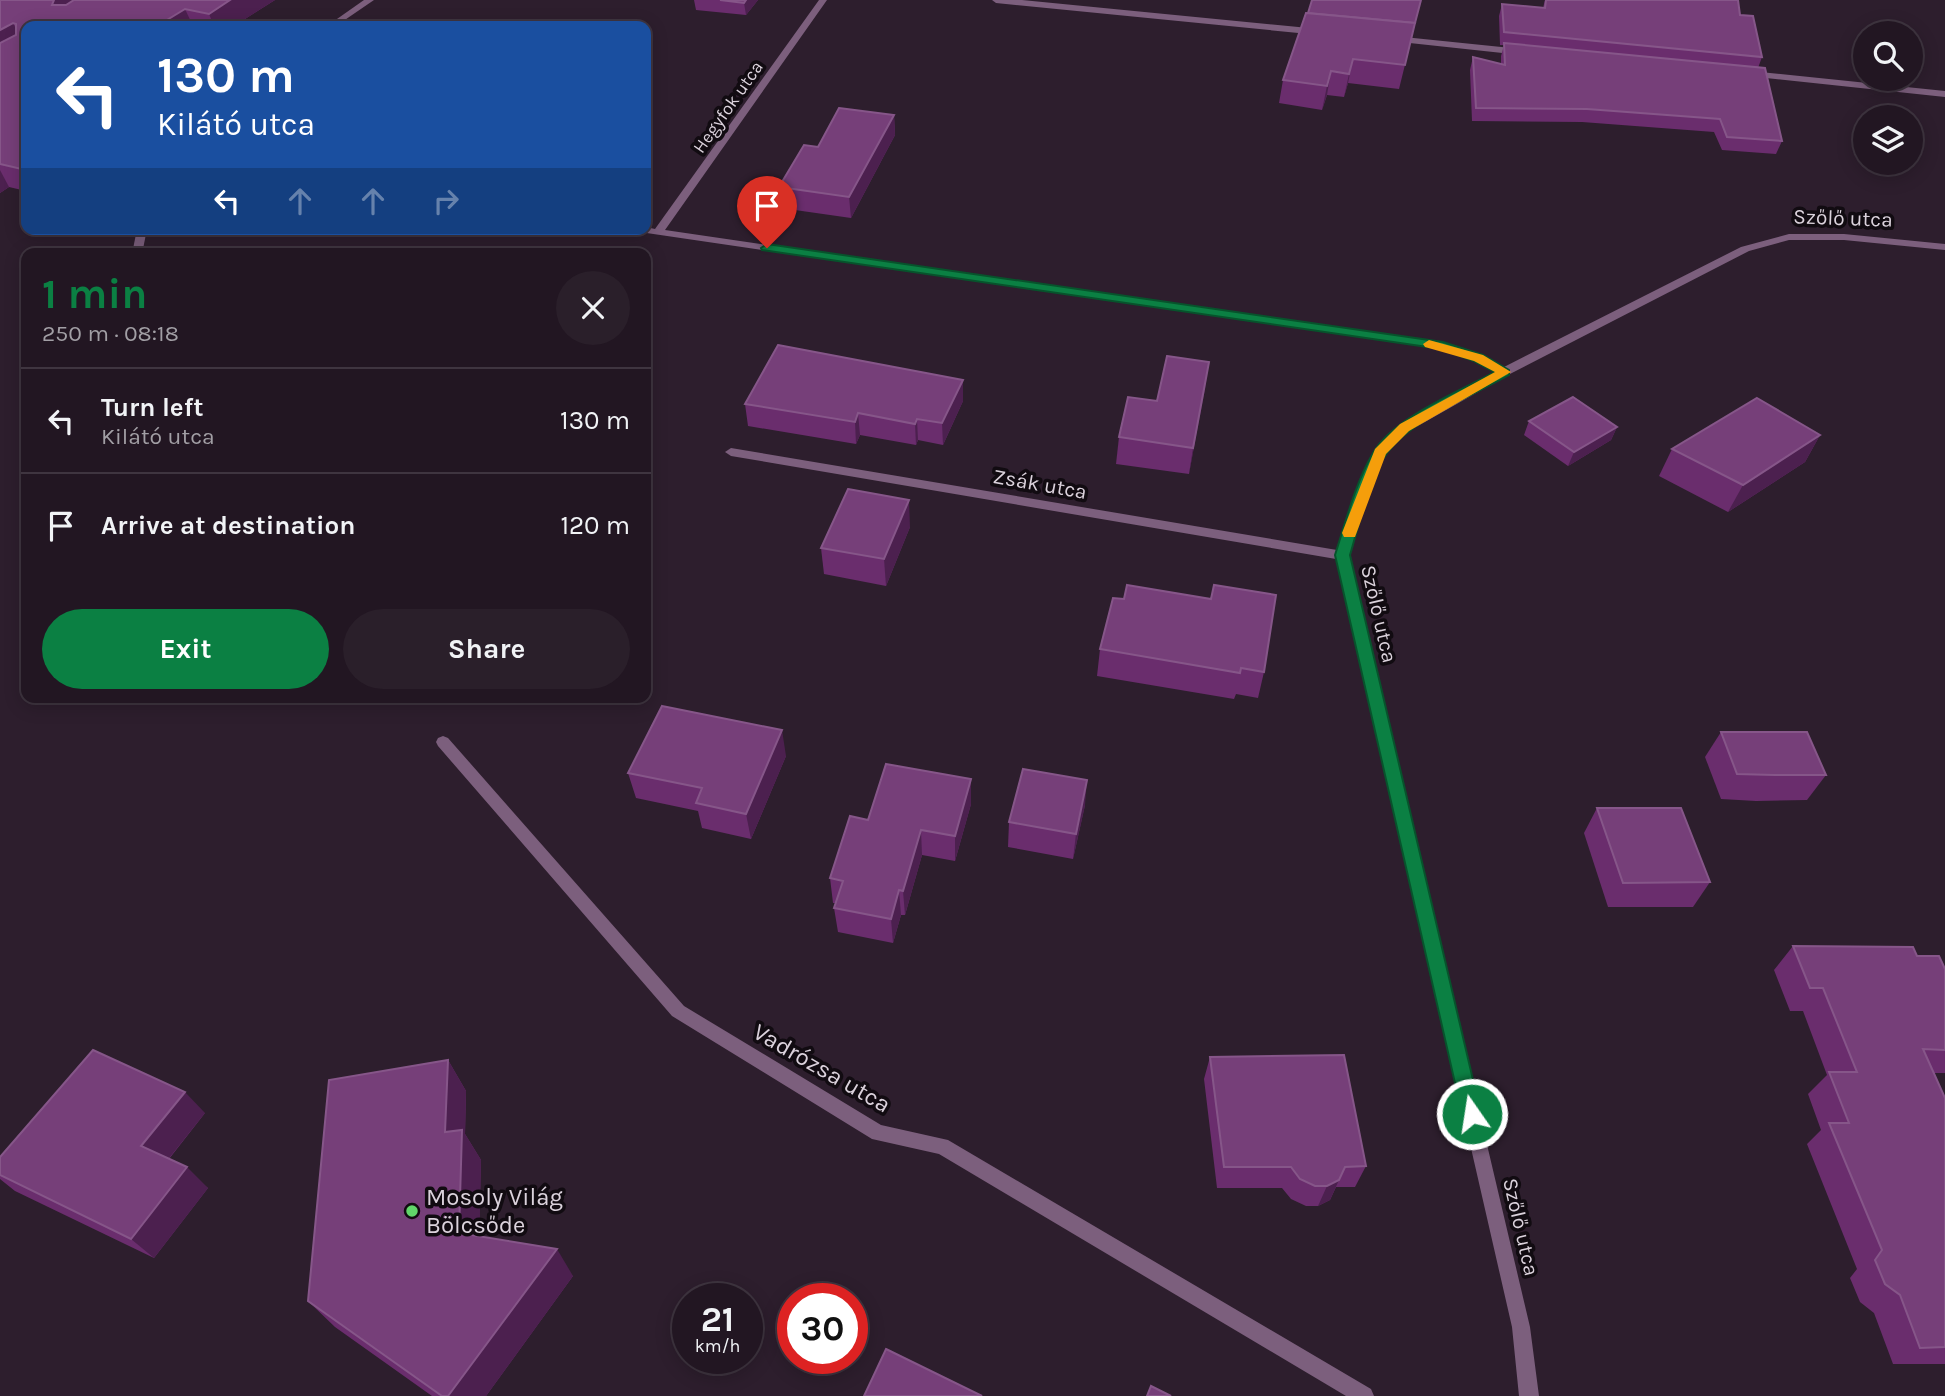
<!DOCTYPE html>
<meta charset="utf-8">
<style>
body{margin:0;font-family:Karla,sans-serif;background:#2a1f2a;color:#f1f3f6;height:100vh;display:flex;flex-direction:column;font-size:26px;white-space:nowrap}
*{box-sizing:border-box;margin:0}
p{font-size:23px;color:#a29fa5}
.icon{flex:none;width:38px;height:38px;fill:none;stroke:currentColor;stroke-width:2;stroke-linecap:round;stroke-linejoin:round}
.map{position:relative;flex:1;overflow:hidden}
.side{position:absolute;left:21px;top:248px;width:630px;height:455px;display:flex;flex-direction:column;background:#221622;border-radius:14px;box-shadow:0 4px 18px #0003,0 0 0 2px #3f3540}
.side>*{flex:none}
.guide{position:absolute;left:21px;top:21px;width:630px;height:214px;border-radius:14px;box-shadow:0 4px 18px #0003,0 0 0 2px #3f3540;background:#1a4fa0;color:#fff;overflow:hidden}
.controls{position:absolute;left:1853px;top:21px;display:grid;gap:14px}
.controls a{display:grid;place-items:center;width:70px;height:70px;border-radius:50%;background:#221622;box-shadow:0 4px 18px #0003,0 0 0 2px #3f3540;font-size:35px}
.speed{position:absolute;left:672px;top:1283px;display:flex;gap:14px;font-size:35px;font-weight:700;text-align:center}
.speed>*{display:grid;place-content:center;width:91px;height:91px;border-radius:50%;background:#221622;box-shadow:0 4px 18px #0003,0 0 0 2px #3f3540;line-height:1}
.speed small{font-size:18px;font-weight:400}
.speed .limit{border:10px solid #d22;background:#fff;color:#111}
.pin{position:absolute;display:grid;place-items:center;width:60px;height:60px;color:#fff;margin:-72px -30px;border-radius:50% 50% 50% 0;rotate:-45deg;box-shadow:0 0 7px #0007}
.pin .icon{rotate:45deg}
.me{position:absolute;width:77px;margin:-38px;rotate:347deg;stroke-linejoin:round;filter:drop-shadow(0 0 5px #0008)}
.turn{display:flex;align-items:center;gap:24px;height:147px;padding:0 21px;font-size:32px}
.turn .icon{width:91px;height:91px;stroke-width:2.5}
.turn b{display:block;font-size:49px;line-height:60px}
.lanes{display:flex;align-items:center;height:66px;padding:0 21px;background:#0003;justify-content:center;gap:35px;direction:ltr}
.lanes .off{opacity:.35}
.round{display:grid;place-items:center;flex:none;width:74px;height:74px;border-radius:37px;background:#2a1f2a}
.overview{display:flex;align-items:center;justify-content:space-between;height:119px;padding:0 21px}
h1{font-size:42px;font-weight:700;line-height:52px;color:#0b8043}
.button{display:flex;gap:14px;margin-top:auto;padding:14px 21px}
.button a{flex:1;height:80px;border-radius:42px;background:#0b8043;color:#fff;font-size:28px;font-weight:700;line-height:80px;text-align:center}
.button a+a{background:#2a1f2a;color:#f1f3f6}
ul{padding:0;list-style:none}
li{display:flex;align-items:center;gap:21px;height:105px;padding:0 21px;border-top:2px solid #3f3540}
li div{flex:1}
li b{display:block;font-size:26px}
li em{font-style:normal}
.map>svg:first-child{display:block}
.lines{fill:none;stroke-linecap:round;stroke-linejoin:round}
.street{fill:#7c5f7d;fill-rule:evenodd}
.wall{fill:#6a2d6d}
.shaded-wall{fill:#4c204f}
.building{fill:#763f79;stroke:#865689;stroke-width:2}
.route{fill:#0b8043;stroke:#07532c;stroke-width:2}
.slow{fill:#f59e0b}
.poi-dot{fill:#61d56a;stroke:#110b11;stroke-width:2.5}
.labels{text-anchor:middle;stroke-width:7;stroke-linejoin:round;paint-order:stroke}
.far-street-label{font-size:18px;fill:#dbd2dc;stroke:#110b11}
.street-label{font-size:21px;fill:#dbd2dc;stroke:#110b11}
.near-street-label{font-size:24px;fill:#dbd2dc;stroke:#110b11}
.near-poi-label{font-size:24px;fill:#dbd2dc;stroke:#110b11;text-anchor:start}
</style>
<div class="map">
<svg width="1945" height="1396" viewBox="0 0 1945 1396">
<rect width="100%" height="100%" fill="#2d1e2d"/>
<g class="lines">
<!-- street -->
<g class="street">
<path d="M364,0H374L336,26H327Z"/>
<path d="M819,0H827L665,230L1443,343L1483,356L1504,367L1741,247L1789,234H1844L1945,244V250L1844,240H1789L1749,251L1508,375L1409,431L1385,454L1372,483L1348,555L1530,1327L1539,1396H1519L1512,1327L1336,559L731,456L725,452L731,448L1337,550C1348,517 1357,482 1374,453C1391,422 1464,390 1495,372L1475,360L1441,349L633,231L632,229H646V227L655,229Z"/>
<path d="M992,0H1022L1319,29L1323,32L1319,35L996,3Z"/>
<path d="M1394,36L1521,49L1525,52L1521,55L1391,41V37Z"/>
<path d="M1750,71L1945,91V97L1747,76L1745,74Z"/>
<path d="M137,229H147L142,254H132Z"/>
<path d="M443,736L448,738L684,1006L881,1125L948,1140L1371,1389L1374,1396H1346L939,1154L872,1139L672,1016L438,746L436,742L438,738Z"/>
</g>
</g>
<!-- wall -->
<g class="wall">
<path d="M0,0H275L234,26H26V191L9,187L0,193Z"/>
<path d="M694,0H758L746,15L696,10Z"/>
<path d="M1421,0L1399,89L1348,83L1344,97L1327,95L1322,110L1279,103L1283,80Z"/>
<path d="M1545,0H1738L1740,15L1762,57L1758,68L1782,141L1776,154L1722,150L1714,132L1582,122L1472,121L1470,70L1473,57L1501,64V56L1504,45H1500L1499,16L1502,4L1543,8Z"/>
<path d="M894,115L895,135L851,218L781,208L779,187L818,147Z"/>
<path d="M1209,362L1189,474L1116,464L1119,437L1157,401Z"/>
<path d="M963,401L943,445L918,440L916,445L860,435L856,444L748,426L745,404Z"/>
<path d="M1529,421L1617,427L1611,440L1568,466L1524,435Z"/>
<path d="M1820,435L1805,462L1728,512L1659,476L1672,449Z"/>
<path d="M910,527L886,586L824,574L821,548Z"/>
<path d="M1113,598L1264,672L1258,698L1236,694L1234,699L1097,676L1100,649Z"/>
<path d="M1721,732L1826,775L1807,800L1756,801L1721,799L1705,757Z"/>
<path d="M786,756L751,839L702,828L698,811L636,798L628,773Z"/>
<path d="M971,779V804L955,861L922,855L905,915H901L893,943L838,932L834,908L836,903H833L830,878L868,820Z"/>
<path d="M1085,805L1073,859L1008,847L1009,822Z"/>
<path d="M1597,808L1710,882L1693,907H1608L1584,833Z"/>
<path d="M1793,946L1917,956L1945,969V1073H1934L1945,1098V1364H1893L1874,1313L1860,1302L1850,1278L1857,1269L1807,1144L1821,1130L1808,1094L1827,1075L1803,1011H1790L1774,970Z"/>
<path d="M1210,1057L1366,1166L1355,1187H1336L1330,1200L1318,1206H1306L1291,1199L1282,1188H1217L1204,1079Z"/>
<path d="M448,1060L466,1091L465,1134L481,1160L479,1236L573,1276L486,1396H432L335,1327L308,1301Z"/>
<path d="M205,1113L169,1159L208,1188L154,1258L15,1191L0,1179V1157Z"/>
</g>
<!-- shaded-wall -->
<g class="shaded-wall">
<path d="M54,0H102L64,24L52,5Z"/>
<path d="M230,0H275L234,26H214L209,14Z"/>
<path d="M746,0H758L746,15L744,3Z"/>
<path d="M185,9L193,26H157Z"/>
<path d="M13,23L25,47L0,60V30Z"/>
<path d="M1353,59L1348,83L1344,97L1349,74Z"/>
<path d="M1331,71L1327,95L1322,110L1327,86Z"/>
<path d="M894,115L895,135L851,218L849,197Z"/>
<path d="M0,170L9,187L0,193Z"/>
<path d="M1209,362L1205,389L1189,474L1193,448Z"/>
<path d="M963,380V401L943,445L942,423Z"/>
<path d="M858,413L860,435L856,444L855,422Z"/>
<path d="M917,419L918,440L916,445L915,424Z"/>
<path d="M1617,427L1611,440L1568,466L1574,452Z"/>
<path d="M1820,435L1805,462L1728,512L1743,485Z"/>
<path d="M909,500L910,527L886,586L884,559Z"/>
<path d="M782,730L786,756L751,839L746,814Z"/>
<path d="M971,779V804L955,861V836Z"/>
<path d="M1087,780L1085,805L1073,859L1076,834Z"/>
<path d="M921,830L922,855L905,915L903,891Z"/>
<path d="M899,890L901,915L893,943L891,919Z"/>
<path d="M448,1060L466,1091L465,1134L481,1160L479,1260L459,1233L445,1132Z"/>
<path d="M185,1092L205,1113L162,1167L141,1146Z"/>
<path d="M187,1167L208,1188L154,1258L131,1239Z"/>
<path d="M1339,1180L1330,1200L1318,1206L1327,1186Z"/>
<path d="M557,1249L573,1276L486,1396H448Z"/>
</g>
<!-- building -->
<g class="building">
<path d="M0,0H54L52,5H66L74,0H230L209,14L185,9L157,26H26V170L0,164V43L16,35V24L13,23L0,30Z"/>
<path d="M720,0H746L744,3Z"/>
<path d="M1312,0H1421L1415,23L1308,13Z"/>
<path d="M1546,0H1738L1740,15L1753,16L1762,57L1504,32L1502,4L1545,8Z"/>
<path d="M1306,13L1415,23L1405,65L1353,59L1349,74L1331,71L1327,86L1283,80Z"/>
<path d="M1504,43L1765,68L1782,141L1727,137L1720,119L1587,109L1476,108L1473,57L1505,65Z"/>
<path d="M839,108L894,115L849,197L779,187L804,145L818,147Z"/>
<path d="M778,345L963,380L942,423L917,419L915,424L858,413L855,422L745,404Z"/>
<path d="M1167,356L1209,362L1193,448L1119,437L1128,397L1157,401Z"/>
<path d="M1573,397L1617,427L1574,452L1529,421Z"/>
<path d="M1757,398L1820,435L1743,485L1672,449Z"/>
<path d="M848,489L909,500L884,559L821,548Z"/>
<path d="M1127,585L1211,599L1214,585L1276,595L1264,672L1241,668L1240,673L1100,649L1113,598L1124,599Z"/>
<path d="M662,706L782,730L746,814L696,803L702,788L628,773Z"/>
<path d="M1721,732H1807L1826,775H1774L1737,774Z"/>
<path d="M886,764L971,779L955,836L921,830L903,891L899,890L891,919L834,908L843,881L830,878L850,816L868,820Z"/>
<path d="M1023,769L1087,780L1076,834L1009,822Z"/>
<path d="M1597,808H1681L1710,882L1623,883Z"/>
<path d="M1793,946L1913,947L1917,956H1939L1945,969V1050L1923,1049L1945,1098V1347L1920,1348L1900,1295L1885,1284L1875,1260L1882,1250L1829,1123H1849L1829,1072H1857L1823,988H1810Z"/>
<path d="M93,1050L185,1092L141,1146L187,1167L131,1239L0,1175V1157Z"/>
<path d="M1344,1055L1366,1166L1345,1167L1339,1180L1327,1186H1315L1300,1179L1291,1167H1224L1210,1057Z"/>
<path d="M448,1060L445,1132L462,1130L459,1233L557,1249L448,1396H442L308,1301L329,1080Z"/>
<path d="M886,1349L982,1396H864Z"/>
<path d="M1151,1386L1171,1396H1147Z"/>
</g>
<!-- route -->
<path class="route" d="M767,244L1443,342L1483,355L1509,370V375C1472,396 1412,419 1387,453C1369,477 1359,525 1350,555L1481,1114L1479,1120L1472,1123L1465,1120L1462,1114L1335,555C1346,521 1355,484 1373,453C1393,418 1460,391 1495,372L1474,361L1441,349L762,250L761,248Z"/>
<!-- slow -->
<path class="slow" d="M1429,340L1483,355L1511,372L1409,431L1386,454L1355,537H1344L1342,533L1375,449L1400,424L1495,372L1474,361L1425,347L1423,344Z"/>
<!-- markers -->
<circle class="poi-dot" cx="412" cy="1211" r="7"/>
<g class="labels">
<!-- far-street labels -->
<g class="far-street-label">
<text transform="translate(728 107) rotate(-55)" y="6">Hegyfok utca</text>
</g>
<!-- street labels -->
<g class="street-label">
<text transform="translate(1843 218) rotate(2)" y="7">Szőlő utca</text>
<text transform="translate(1040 484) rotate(10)" y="7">Zsák utca</text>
<text transform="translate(1379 614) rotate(77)" y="7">Szőlő utca</text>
<text transform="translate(1521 1227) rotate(77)" y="7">Szőlő utca</text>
</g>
<!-- near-street labels -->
<g class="near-street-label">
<text transform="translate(822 1068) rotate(30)" y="8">Vadrózsa utca</text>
</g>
<!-- near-poi labels -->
<g class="near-poi-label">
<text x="426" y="1205">Mosoly Világ<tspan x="426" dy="28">Bölcsőde</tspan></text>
</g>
</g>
</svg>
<div class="controls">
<a><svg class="icon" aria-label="search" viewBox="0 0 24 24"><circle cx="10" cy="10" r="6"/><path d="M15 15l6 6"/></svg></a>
<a><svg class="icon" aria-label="layers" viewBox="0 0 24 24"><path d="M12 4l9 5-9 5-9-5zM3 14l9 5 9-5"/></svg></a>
</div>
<div class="speed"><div>21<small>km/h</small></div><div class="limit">30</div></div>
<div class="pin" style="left:767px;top:248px;background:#d93025"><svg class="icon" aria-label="arrive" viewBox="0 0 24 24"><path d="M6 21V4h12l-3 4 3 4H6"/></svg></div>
<svg class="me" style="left:1472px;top:1114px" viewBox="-20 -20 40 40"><circle r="17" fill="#0b8043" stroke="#fff" stroke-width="3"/><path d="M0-11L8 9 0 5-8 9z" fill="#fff"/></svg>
<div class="guide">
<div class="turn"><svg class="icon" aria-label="left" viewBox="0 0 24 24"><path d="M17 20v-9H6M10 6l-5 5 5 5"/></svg><div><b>130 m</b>Kilátó utca</div></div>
<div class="lanes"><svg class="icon" aria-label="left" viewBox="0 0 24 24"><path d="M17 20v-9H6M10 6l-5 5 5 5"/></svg><svg class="icon off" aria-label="ahead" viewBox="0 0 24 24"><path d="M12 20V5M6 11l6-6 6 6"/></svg><svg class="icon off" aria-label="ahead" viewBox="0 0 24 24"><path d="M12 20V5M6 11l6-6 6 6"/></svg><svg class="icon off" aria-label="right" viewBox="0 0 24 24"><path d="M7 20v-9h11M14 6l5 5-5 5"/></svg></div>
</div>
<section class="side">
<div class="overview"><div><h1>1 min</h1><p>250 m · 08:18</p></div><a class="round"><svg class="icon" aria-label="close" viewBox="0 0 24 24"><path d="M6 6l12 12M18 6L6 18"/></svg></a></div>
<ul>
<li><svg class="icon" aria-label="left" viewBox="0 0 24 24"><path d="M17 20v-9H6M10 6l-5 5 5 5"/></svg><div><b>Turn left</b><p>Kilátó utca</p></div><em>130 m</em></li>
<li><svg class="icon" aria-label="arrive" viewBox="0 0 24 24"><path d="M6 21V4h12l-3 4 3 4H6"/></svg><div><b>Arrive at destination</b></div><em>120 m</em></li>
</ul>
<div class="button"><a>Exit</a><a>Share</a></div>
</section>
</div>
